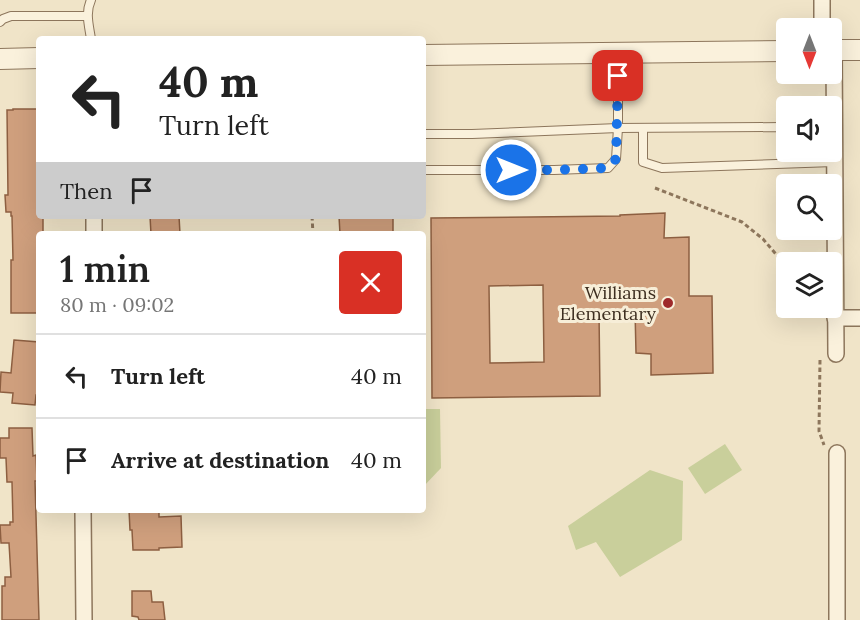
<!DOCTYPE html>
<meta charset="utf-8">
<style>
body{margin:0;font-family:Lora,serif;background:#f6f6f6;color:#222;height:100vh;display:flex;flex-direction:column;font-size:22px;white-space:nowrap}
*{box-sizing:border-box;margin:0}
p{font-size:20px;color:#767676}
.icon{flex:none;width:33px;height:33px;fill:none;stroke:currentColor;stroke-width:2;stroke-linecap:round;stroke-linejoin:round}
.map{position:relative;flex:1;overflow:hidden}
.drawer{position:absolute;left:36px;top:231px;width:390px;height:282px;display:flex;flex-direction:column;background:#fff;border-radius:6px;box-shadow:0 6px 24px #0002}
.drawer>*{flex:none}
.top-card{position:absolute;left:36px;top:36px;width:390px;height:183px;border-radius:6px;box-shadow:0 6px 24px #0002;background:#fff;color:#222;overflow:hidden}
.needle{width:39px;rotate:180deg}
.tools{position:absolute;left:776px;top:18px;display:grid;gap:12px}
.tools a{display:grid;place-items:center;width:66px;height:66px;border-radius:6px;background:#fff;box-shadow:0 6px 24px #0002;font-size:30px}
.pin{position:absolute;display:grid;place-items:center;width:51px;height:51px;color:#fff;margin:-26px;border-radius:12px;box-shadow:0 3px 9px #0006}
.me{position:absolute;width:66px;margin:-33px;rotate:90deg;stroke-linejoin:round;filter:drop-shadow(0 0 4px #0008)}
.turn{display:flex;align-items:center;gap:21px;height:126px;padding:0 24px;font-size:27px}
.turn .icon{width:78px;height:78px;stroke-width:2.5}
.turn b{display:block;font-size:42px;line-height:51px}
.then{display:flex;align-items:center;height:57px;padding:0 24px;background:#0003;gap:12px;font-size:22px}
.round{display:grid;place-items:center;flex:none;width:63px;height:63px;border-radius:6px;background:#f6f6f6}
.summary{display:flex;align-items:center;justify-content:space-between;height:102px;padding:0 24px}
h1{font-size:36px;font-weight:600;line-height:45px}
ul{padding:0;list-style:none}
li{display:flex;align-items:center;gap:18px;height:84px;padding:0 24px;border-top:2px solid #e0e0e0}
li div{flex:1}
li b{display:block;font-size:22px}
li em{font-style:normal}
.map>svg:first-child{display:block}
.green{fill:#c9cf9b}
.building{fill:#cf9f7d;stroke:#8d5f41;stroke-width:1.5;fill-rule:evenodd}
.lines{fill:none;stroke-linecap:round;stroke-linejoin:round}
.service-casing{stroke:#8d765c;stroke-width:10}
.minor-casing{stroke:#8d765c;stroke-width:18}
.tertiary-casing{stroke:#8d765c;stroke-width:22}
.path{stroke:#8d765c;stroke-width:3;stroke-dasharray:4.5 3;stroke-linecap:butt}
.service{stroke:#faf1dc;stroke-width:8}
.minor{stroke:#faf1dc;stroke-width:15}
.tertiary{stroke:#faf1dc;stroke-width:20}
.route{stroke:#1a73e8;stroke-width:10;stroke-dasharray:0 18}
.poi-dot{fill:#9e2a2b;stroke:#f7eed8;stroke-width:2}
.labels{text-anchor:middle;stroke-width:6;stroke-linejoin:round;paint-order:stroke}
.poi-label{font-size:18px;fill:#3d2e20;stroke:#f7eed8;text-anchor:end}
</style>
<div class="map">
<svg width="860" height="620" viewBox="0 0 860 620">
<rect width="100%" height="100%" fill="#f0e4c8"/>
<!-- green -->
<g class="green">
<path d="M423,409H440L441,468L423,487Z"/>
<path d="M725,444L742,470L705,494L688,468Z"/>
<path d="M650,470L683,481L682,540L620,577L596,542L576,550L568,526Z"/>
</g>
<!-- building -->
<g class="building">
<path d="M13,109H39V216H43V234H39V292H38V313H11V260H13L12,216H11V212H6L5,195H8L7,110H13Z"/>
<path d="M665,213L664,238L689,237V296H712L713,373L651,375V354L636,353L635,310L599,311L600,396L432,398L431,218L620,216V215ZM543,285L544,362L490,363L489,286Z"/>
<path d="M150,216H179L180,234H151Z"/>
<path d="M339,216H393V234H340Z"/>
<path d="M14,340L39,342V395H36L35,405L12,403L13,393L0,392L1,372L11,373Z"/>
<path d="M9,428H32L33,456L36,455L37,481H35L39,620H2V586H5V577H11L9,543H1L0,525H10V522H13L12,482H7L6,458H0V438H9Z"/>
<path d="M129,510H159V517L181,516L182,547L159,548V550H133L132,530H130Z"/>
<path d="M132,591H151L152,602H163L165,620H139L138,617L132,616Z"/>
</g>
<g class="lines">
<defs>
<g id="service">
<path d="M0,22L3,19L11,16H87"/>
<path d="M91,39C89,25 85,13 91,0"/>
<path d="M618,53V128L784,127L785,163"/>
<path d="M643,128V162L662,168L834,162"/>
<path d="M423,134H472L618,128L616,159L608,168L554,170H423"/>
</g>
<g id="minor">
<path d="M822,0V28"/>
<path d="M834,50L836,354"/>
<path d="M94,216V234"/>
<path d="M835,318H860"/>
<path d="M837,453V620"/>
<path d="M83,510L84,620"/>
</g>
<g id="tertiary">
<path d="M831,50H860"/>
<path d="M423,55L786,51"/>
<path d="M0,59L39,58"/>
</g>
</defs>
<!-- service casing -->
<use href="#service" class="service-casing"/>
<!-- minor casing -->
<use href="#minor" class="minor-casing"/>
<!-- tertiary casing -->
<use href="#tertiary" class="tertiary-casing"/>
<!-- path -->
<g class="path">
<path d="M655,188L742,222L763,239L786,266"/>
<path d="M312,216L313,234"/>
<path d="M820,360L819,431L824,445"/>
</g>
<!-- service -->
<use href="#service" class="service"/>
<!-- minor -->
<use href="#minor" class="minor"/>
<!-- tertiary -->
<use href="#tertiary" class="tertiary"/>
</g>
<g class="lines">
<!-- route -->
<path class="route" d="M511,170H554L608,168L616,159L618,76"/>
</g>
<!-- markers -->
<circle class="poi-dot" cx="668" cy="303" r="6"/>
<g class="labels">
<!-- poi labels -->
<g class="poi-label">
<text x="656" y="299">Williams<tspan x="656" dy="21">Elementary</tspan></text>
</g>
</g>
</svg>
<div class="tools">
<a><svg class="needle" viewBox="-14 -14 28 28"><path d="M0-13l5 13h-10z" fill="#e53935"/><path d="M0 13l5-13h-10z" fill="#767676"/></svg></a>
<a><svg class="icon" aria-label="sound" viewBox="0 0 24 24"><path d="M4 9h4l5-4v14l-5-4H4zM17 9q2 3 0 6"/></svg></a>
<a><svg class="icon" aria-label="search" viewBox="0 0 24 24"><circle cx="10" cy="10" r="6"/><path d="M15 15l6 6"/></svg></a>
<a><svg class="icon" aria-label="layers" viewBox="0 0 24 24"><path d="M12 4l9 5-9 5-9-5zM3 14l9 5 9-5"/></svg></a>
</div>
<div class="pin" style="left:618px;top:76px;background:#d93025"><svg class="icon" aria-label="arrive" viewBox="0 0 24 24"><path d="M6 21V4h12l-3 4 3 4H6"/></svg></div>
<svg class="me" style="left:511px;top:170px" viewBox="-20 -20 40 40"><circle r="17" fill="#1a73e8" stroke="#fff" stroke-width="3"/><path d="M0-11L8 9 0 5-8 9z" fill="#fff"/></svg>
<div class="top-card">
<div class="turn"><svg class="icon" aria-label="left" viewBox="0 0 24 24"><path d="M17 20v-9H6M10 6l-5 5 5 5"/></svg><div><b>40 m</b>Turn left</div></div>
<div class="then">Then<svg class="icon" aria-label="arrive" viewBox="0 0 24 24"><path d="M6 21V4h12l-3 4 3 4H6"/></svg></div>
</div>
<section class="drawer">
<div class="summary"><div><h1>1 min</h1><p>80 m · 09:02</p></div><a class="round" style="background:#d93025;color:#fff"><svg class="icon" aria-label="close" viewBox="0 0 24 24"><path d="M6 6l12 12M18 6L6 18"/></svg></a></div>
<ul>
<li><svg class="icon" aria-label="left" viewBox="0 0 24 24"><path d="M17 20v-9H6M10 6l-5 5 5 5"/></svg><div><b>Turn left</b></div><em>40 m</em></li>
<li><svg class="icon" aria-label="arrive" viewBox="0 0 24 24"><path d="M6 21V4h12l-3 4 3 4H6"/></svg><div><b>Arrive at destination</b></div><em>40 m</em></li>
</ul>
</section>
</div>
